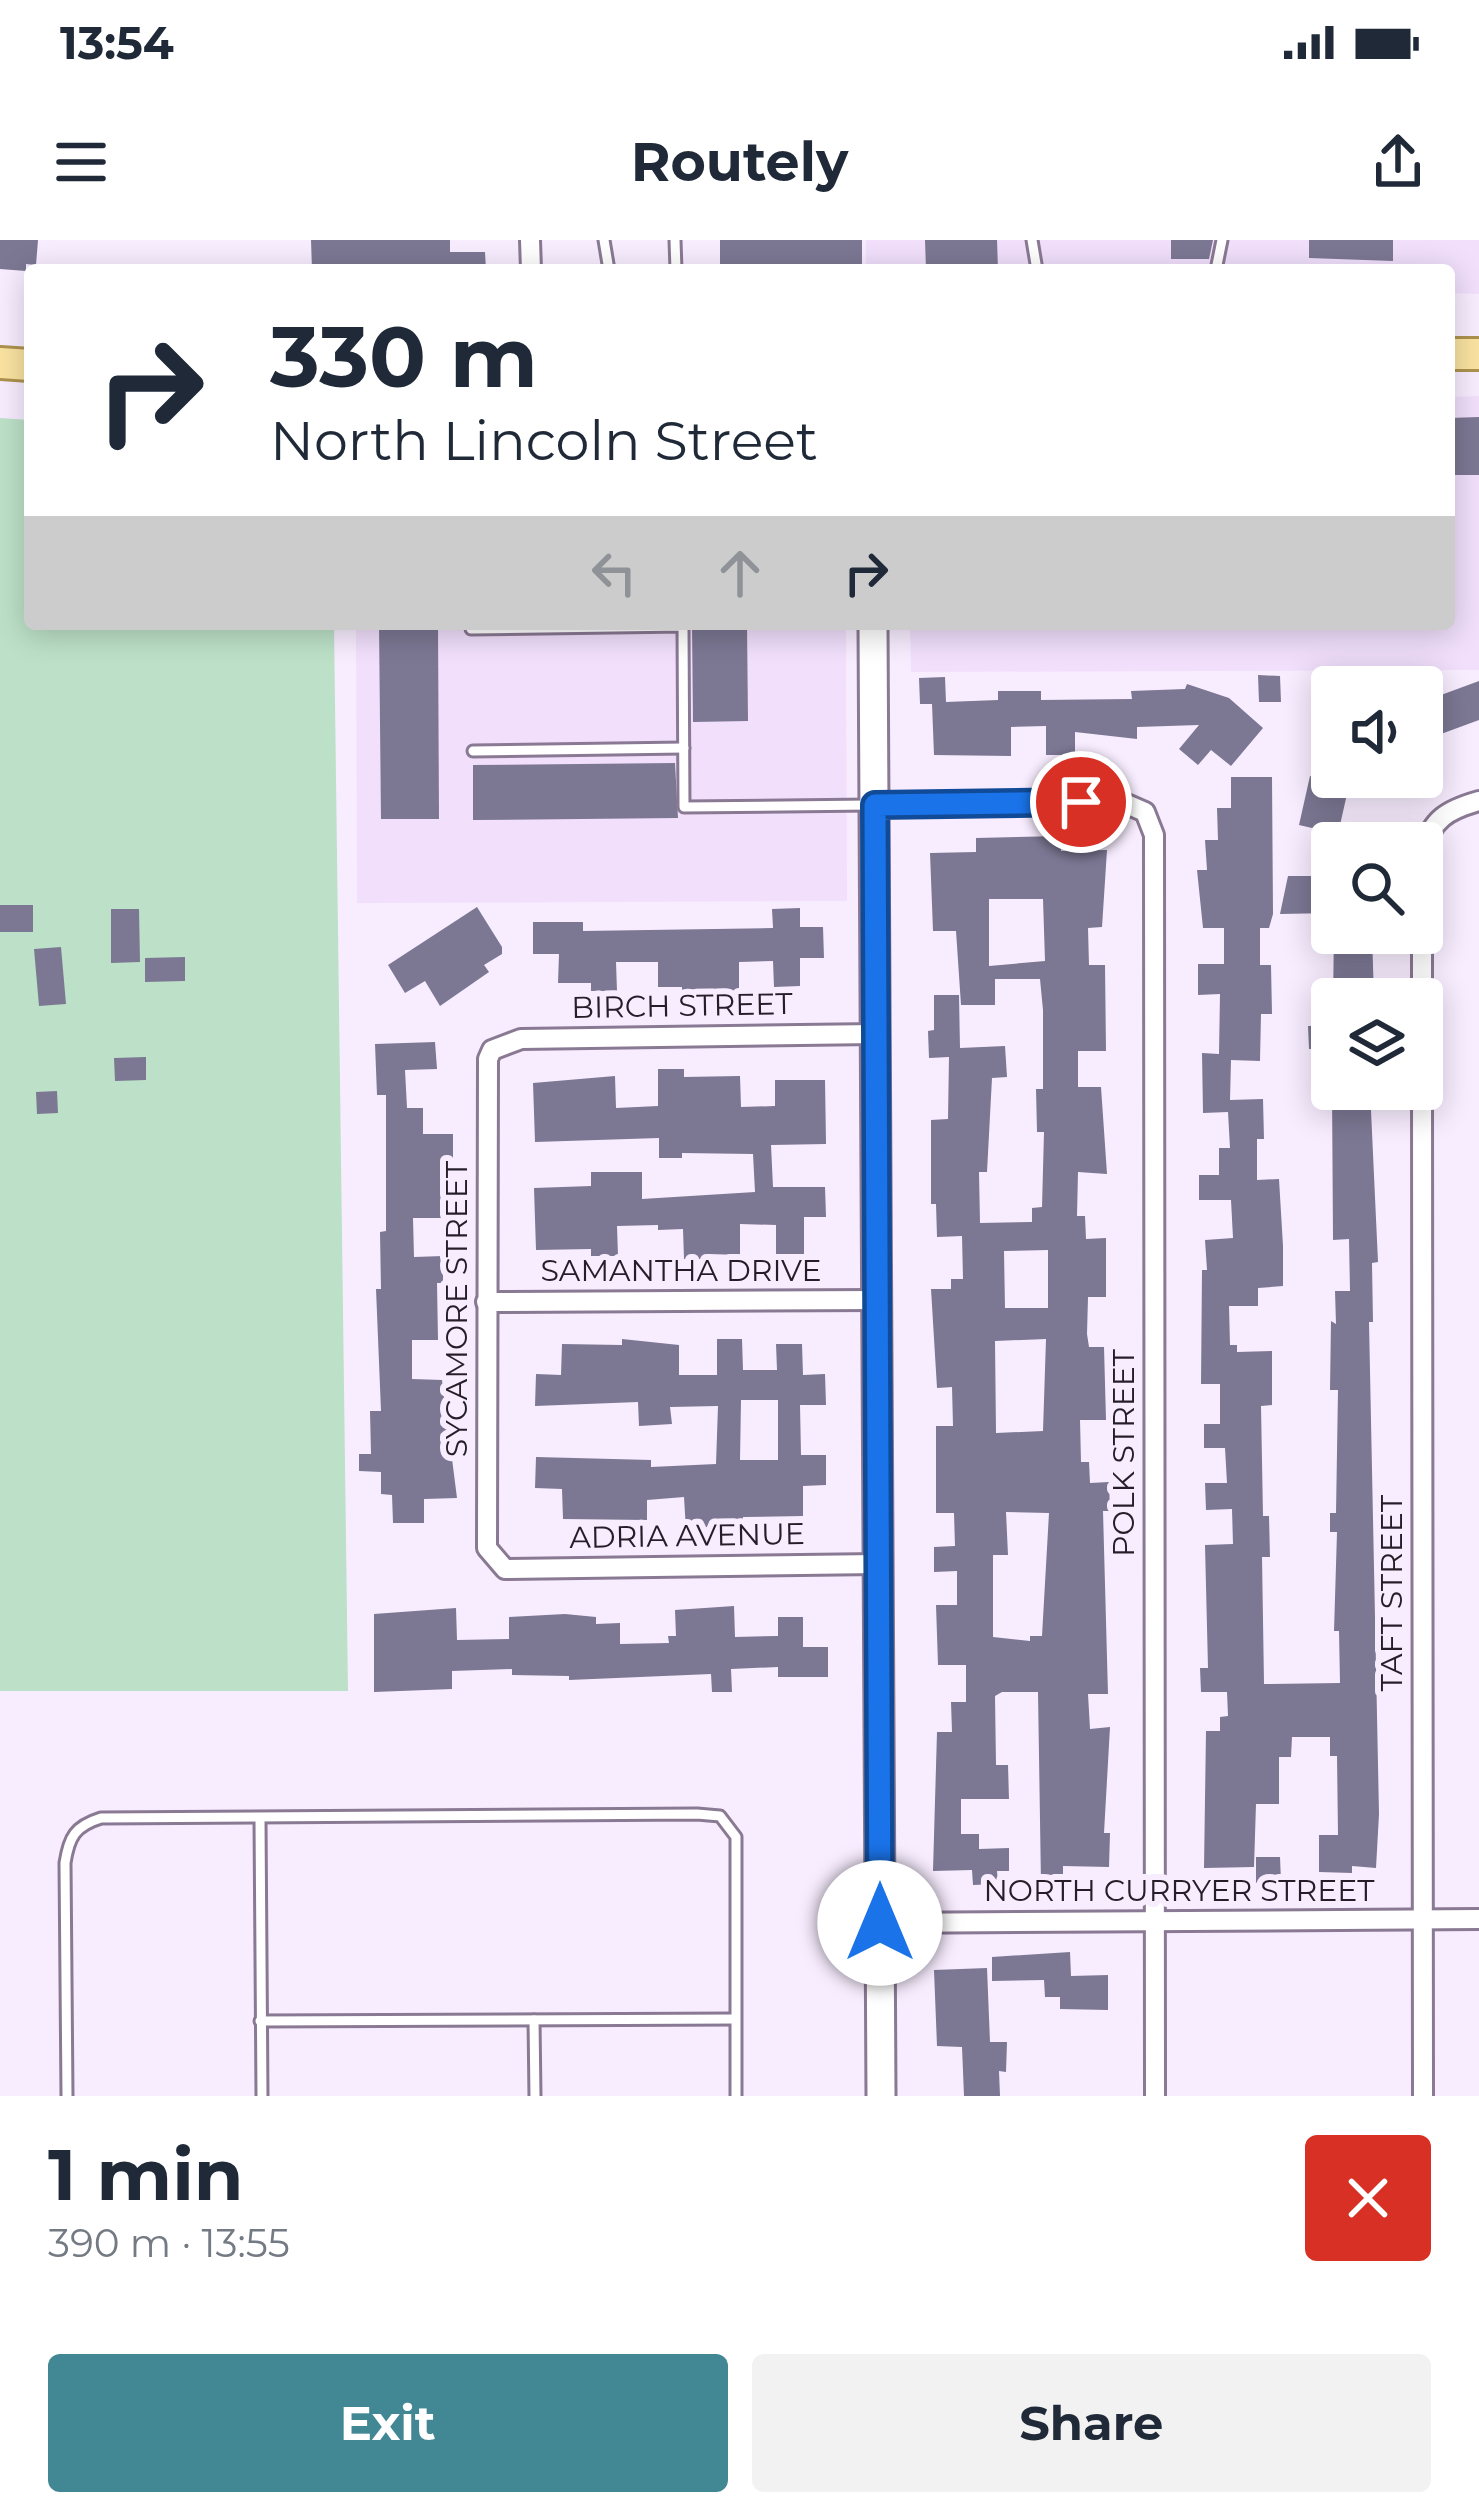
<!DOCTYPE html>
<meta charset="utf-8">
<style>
body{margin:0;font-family:Montserrat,sans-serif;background:#f2f2f3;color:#1f2937;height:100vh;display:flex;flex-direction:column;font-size:45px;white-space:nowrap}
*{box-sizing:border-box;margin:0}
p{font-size:39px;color:#747a83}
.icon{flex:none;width:66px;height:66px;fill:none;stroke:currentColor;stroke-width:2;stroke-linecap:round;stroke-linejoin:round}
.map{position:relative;height:1856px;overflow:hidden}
.details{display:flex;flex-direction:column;background:#fff;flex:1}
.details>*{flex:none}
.guide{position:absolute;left:24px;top:24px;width:1431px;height:366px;border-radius:12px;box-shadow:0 6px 30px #0003;background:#fff;color:#1f2937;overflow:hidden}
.fabs{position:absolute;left:1311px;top:426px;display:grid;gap:24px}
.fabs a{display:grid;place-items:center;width:132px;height:132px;border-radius:12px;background:#fff;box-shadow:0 6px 30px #0003;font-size:60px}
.pin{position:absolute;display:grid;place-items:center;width:102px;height:102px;color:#fff;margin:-51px;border:6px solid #fff;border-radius:50%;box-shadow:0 3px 12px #0007}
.me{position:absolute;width:132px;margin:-66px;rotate:0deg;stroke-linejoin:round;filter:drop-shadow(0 0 9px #0008)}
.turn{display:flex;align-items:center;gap:42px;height:252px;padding:0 48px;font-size:54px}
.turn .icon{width:156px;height:156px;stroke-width:2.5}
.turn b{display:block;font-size:84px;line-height:102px}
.lanes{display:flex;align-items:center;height:114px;padding:0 48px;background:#0003;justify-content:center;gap:60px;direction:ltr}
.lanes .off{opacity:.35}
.round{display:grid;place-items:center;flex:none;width:126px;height:126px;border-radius:12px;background:#f2f2f3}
.head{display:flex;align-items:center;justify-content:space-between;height:204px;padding:0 48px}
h1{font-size:72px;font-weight:700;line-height:90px}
.button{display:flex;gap:24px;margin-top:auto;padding:24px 48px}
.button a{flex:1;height:138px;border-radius:12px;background:#428794;color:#fff;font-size:48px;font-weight:700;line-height:138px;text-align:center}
.button a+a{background:#f2f2f3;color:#1f2937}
.status{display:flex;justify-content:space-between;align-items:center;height:84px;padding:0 60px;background:#fff;direction:ltr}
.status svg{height:33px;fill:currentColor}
header{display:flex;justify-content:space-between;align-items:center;height:156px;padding:0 48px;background:#fff;font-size:54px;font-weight:700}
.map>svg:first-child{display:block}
.built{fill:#f1dffc}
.green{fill:#bde1c8}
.building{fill:#7c7793;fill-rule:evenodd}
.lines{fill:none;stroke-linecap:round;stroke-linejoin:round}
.lane-casing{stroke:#8a7993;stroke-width:15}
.street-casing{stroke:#8a7993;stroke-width:24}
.secondary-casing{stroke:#8a7993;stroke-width:33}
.primary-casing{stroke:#ae924e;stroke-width:36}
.lane{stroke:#fff;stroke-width:9}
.street{stroke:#fff;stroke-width:18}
.secondary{stroke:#fff;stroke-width:27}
.primary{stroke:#fae3a1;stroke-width:30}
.route-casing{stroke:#114b97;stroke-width:30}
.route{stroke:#1a73e8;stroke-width:21}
.labels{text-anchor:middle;stroke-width:12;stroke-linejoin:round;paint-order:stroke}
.street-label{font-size:30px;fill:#251e28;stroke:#f8edff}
</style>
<div class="status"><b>13:54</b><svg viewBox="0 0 49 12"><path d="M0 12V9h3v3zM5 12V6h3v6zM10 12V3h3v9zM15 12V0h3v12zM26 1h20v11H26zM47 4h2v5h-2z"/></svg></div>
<header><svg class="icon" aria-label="menu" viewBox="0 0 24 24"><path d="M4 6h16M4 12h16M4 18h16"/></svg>Routely<svg class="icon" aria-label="share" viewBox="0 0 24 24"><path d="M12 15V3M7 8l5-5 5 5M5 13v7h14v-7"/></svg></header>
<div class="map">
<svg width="1479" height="1856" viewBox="0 0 1479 1856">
<rect width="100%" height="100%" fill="#f8edff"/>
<!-- built -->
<g class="built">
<path d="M866,0H1479V54L1449,53V30H866Z"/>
<path d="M1479,156V430L911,432L910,384H1449V157Z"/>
<path d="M356,384H846L847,661L357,663Z"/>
</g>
<!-- green -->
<path class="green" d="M0,178L30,180V384H334L348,1451H0Z"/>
<!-- building -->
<g class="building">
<path d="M0,0H38L36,25L26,24V31L0,29Z"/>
<path d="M311,0H450V12H485L486,30H312Z"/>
<rect x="720" y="0" width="142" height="30"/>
<path d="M925,0H997L998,30H926Z"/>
<path d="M1171,0H1213L1209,19H1171Z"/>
<path d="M1309,0H1393V21L1309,18Z"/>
<path d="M1479,177V235H1449V178Z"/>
<path d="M379,384H438L439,579H381Z"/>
<path d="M692,384H747L748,481L693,482Z"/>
<path d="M1258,435L1280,436L1281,462H1259Z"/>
<path d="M945,437L946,462L998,460V451H1041V460L1132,459L1131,451L1185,449L1187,444L1229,458L1263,488L1231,526L1211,510L1198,525L1179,509L1199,485L1137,487V499L1075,492V515H1046V486L1011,487V516L934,515L932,464H920L919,438Z"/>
<path d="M1479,441V480L1422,501V462Z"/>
<path d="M675,523L678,578L473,580V525Z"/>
<path d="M1310,536L1349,545L1338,594L1299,585Z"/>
<path d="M1231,537H1272L1273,674L1269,688H1260V725H1271L1272,774H1261L1260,821L1231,820L1230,860L1263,859L1264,899H1257V940L1279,939L1283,1006V1046L1258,1048V1066H1229L1230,1105H1237V1112L1272,1111V1165L1261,1166L1263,1276H1269L1270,1317H1262L1264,1444L1340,1443L1339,1391H1334L1337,1292H1330V1273H1336L1338,1150H1330L1331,1081L1336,1084L1335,1051H1350L1349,999L1333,1000L1332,849H1370L1378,1022L1372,1023L1373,1082H1369L1379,1574L1376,1628L1352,1626V1633L1319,1632V1595H1338L1337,1516H1330V1497H1292L1291,1517H1279V1564H1256L1254,1627L1204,1628L1206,1491H1220V1477L1228,1476L1227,1452H1201L1200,1428H1208L1205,1305L1233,1304L1232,1269L1206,1270L1205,1243H1227L1225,1208H1204V1184H1220V1144H1201L1202,1030H1207L1205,1000L1233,998L1231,960H1199V935H1219V908H1230L1228,872L1203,873L1202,813L1219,814L1220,754L1198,755V724H1224V688H1203L1197,630H1207L1205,600H1218L1217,568H1231Z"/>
<path d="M1061,596V611L1107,610L1102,687L1088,688L1089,725H1105L1106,811H1078V847H1101L1107,934L1078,932L1077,976H1085L1086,999L1106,998V1057H1088L1087,1094L1089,1107H1104L1106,1180H1080L1081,1222H1089L1090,1243L1109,1242L1110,1271H1103L1108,1454H1088L1090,1489L1110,1487L1104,1593H1110L1109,1627L1063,1626V1643H1041L1038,1452H1002L995,1456L996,1525H1008L1009,1559H961V1594H979V1609L1009,1608V1631H997L998,1644L973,1645L972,1630L933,1631L937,1492H952L951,1462H966V1425H938L936,1365H957V1331L934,1332V1307L955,1306L954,1273H936V1186H953L952,1147L937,1148L931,1049H951V1039H963L962,996L937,997L936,964H931V880L948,879L949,817L929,818L928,791L934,790V755H959L960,808L1005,806L1007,837L992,838L987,932H979L980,983L1032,982V968L1042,967L1044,892H1037L1036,849H1043V770L1040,739H995V765H961L956,691H933L930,613L976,612V598ZM989,659H1043L1045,721L989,726ZM1048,1010V1068H1005L1004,1011ZM1046,1099L1043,1191L996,1193L995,1101ZM1006,1272L1049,1273L1042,1396H1030V1401L993,1397V1315H1008Z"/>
<path d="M1312,631H1332V673L1280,674L1288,636H1312Z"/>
<rect x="0" y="665" width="33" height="27"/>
<path d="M477,667L502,707V714L484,725L489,732L440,766L425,741L405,753L388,725Z"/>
<path d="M800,668V687H823L824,718H800V746L774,747L773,721L739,722V752L682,758V747H658V722H616L617,751H591V743H558L559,714H533V682H583V691L773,688L772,669Z"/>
<path d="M111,669H139L140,722L111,723Z"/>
<path d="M1334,693H1372L1374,759H1333Z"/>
<path d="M61,707L66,764L39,766L34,709Z"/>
<path d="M185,717V741L145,742V718Z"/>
<path d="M1332,785V808L1309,809L1308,786Z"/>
<path d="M435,802L437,829L405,830L407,868H423V894H453V920H446V978H413L414,1017L443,1016V1043H437L438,1100H412V1139L442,1140L457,1258L424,1259V1283H393L392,1255L381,1254V1232L359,1231V1214H371L370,1171H381L376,1049H381L380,992L386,991V855H377L375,804Z"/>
<path d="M146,817V840L115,841L114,818Z"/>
<path d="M658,829H684V837L740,836L741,867L775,866V840H825L826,904L771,905L773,947H825L826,977H804V1014H776V985L740,984V1015L709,1014V1019H684L683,989L658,990V985L617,986L618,1016H591V1009L536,1010L534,948L591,946V932H642V959L755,952L753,914L682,913V918H659V898L535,902L533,843L615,836L616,868L658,866Z"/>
<path d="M57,851L58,873L37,874L36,852Z"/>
<path d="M622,1099L679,1105V1135H717V1099H742L743,1130H777L776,1104H802L803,1135L825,1134L826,1165H800L801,1215H826V1245L803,1246V1276L743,1277V1282L686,1290L684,1257L647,1260V1280L563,1279L562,1249L535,1248L536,1217L651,1220V1227L716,1224L718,1166L670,1167L672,1184L639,1186L638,1162L535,1166L536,1134L561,1135L562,1104L622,1105ZM741,1160H778V1220H740Z"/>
<path d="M734,1366L735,1397L778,1396V1377H803V1407H828V1437H778V1427L731,1429L732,1452H712L711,1434L569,1440V1436L512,1435V1429L452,1431V1449L374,1452V1374L456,1368L457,1400L509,1399V1377L565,1374L596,1377V1384L620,1383V1404L669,1403L668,1396H676L675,1370Z"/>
<path d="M1256,1617H1280L1281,1642L1256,1643Z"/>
<path d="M1070,1712L1071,1736L1108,1735V1770L1060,1769V1757H1045L1044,1740L992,1741V1717Z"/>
<path d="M987,1728L990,1802H1007L1006,1832L999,1831L1000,1856H964L962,1807L937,1806L934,1730Z"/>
</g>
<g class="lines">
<defs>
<g id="lane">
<path d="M604,0L609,30"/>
<path d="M675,0L676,30"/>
<path d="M1032,0L1037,30"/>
<path d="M1216,30L1222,0"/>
<path d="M471,389L683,386L684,567L870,565"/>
<path d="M473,511L684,508"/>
<path d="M260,1580L262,1856"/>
<path d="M534,1780L535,1856"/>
<path d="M260,1781L735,1779"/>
<path d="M67,1856L65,1623C69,1597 75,1586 101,1578L697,1574L720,1576L736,1597V1856"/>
</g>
<g id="street">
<path d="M530,0L531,30"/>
<path d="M875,565L1122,562L1145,572L1154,595L1155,1856"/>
<path d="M1422,612C1432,579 1447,570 1479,561"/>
<path d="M1422,693V759"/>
<path d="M876,794L521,799L492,810L488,819L487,1308L505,1329L878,1324"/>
<path d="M1422,849L1423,1856"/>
<path d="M486,1062L877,1060"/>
<path d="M880,1683L1479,1679"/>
</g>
<path id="secondary" d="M873,384L881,1856"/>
<g id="primary">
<path d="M1449,114H1479"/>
<path d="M0,123L30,125"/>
</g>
</defs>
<!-- lane casing -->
<use href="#lane" class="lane-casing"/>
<!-- street casing -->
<use href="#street" class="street-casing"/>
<!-- secondary casing -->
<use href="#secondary" class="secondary-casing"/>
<!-- primary casing -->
<use href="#primary" class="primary-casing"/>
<!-- lane -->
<use href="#lane" class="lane"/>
<!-- street -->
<use href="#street" class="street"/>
<!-- secondary -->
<use href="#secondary" class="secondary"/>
<!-- primary -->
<use href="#primary" class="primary"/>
</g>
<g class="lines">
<defs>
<path id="route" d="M880,1683L875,565L1081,562"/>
</defs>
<!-- route casing -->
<use href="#route" class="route-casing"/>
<!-- route -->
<use href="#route" class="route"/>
</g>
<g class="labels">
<!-- street labels -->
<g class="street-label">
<text transform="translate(682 766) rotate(-1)" y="10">BIRCH STREET</text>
<text x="681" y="1041">SAMANTHA DRIVE</text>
<text transform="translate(457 1069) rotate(-90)" y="10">SYCAMORE STREET</text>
<text transform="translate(1124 1213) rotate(-90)" y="10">POLK STREET</text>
<text transform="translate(687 1296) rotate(-1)" y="10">ADRIA AVENUE</text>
<text transform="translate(1392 1353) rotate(-90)" y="10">TAFT STREET</text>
<text x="1179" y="1661">NORTH CURRYER STREET</text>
</g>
</g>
</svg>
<div class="fabs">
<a><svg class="icon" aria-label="sound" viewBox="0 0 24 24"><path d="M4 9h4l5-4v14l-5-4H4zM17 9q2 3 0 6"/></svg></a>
<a><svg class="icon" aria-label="search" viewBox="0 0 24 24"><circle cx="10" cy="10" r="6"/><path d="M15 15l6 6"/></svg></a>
<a><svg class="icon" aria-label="layers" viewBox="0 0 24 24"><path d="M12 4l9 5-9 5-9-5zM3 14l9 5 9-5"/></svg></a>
</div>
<div class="pin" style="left:1081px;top:562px;background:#d93025"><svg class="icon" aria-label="arrive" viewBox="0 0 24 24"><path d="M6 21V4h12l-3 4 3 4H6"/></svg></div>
<svg class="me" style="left:880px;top:1683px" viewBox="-20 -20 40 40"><circle r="19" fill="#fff"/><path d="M0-13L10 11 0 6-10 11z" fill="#1a73e8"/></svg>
<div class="guide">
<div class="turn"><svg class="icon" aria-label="right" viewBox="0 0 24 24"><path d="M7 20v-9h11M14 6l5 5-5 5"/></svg><div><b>330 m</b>North Lincoln Street</div></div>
<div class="lanes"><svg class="icon off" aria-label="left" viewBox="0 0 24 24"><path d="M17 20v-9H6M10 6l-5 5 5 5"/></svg><svg class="icon off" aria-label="ahead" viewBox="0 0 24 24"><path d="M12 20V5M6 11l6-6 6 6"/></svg><svg class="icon" aria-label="right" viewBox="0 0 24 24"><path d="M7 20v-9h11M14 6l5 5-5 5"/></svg></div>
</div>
</div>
<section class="details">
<div class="head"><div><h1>1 min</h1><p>390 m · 13:55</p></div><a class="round" style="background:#d93025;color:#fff"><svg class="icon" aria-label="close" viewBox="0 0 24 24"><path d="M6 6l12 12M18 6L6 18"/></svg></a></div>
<div class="button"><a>Exit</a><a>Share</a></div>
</section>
